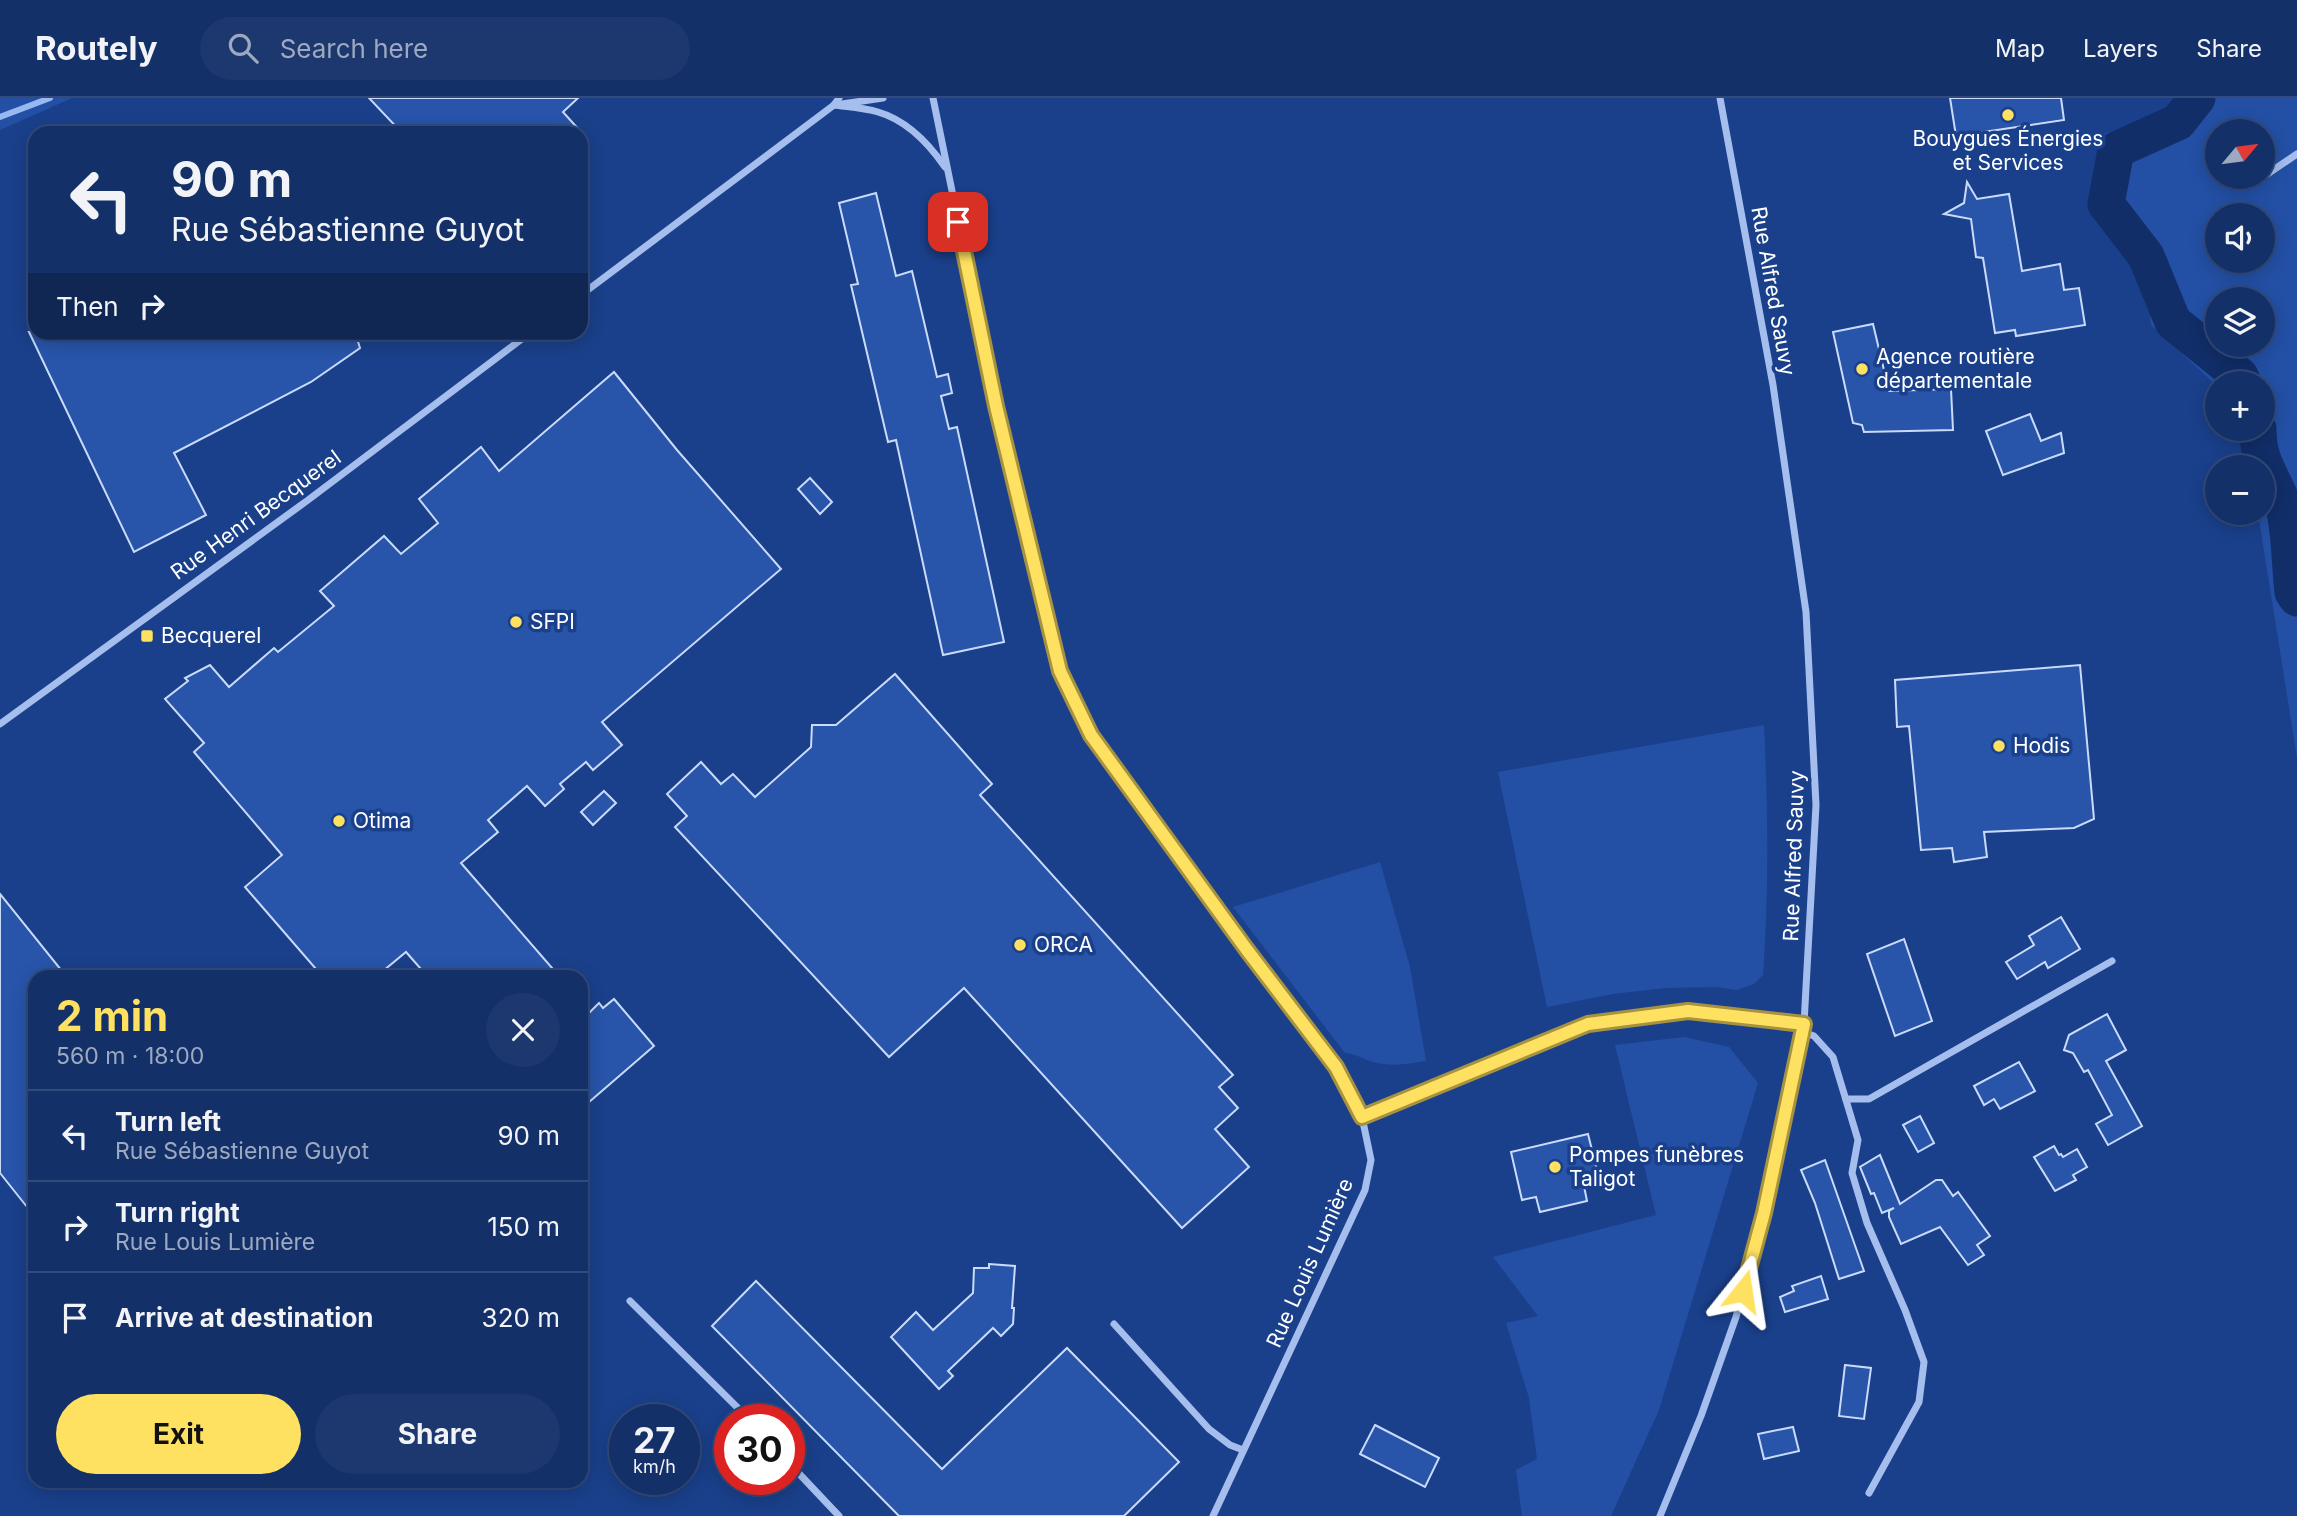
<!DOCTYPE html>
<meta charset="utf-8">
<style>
body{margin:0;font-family:Inter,sans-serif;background:#1d386e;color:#f1f3f6;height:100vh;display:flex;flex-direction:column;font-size:26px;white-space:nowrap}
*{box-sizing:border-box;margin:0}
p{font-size:23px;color:#9da9c0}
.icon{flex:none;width:38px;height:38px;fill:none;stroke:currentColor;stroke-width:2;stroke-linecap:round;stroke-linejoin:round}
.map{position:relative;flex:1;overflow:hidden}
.side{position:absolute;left:28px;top:872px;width:560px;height:518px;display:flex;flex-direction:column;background:#143068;border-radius:21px;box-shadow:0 4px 18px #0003,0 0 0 2px #334b7c}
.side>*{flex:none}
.hud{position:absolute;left:28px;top:28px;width:560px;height:214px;border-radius:21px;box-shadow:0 4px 18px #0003,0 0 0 2px #334b7c;background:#143068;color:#f1f3f6;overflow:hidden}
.needle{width:46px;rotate:61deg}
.fabs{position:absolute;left:2205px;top:21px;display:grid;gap:14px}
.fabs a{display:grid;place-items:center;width:70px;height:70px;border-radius:50%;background:#143068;box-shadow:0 4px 18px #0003,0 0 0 2px #334b7c;font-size:35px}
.speed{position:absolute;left:609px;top:1306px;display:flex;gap:14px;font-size:35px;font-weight:700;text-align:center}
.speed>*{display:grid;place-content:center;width:91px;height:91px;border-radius:50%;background:#143068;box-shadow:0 4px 18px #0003,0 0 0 2px #334b7c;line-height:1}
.speed small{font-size:18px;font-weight:400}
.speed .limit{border:10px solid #d22;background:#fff;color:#111}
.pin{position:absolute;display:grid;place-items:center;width:60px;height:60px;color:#fff;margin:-30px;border-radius:14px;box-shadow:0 4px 10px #0006}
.me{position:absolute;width:77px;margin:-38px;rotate:15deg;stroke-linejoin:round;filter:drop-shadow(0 0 5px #0008)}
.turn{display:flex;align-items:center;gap:24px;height:147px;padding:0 28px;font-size:32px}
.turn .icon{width:91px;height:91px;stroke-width:2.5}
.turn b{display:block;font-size:49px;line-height:60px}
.then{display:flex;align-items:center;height:66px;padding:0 28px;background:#0003;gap:14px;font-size:26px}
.round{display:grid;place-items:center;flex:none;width:74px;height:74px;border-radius:37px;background:#1d386e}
.head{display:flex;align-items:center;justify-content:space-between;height:119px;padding:0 28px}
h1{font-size:42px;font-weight:700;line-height:52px;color:#ffe161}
.cta{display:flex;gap:14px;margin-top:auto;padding:14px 28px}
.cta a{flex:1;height:80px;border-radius:42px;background:#ffe161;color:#111;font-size:28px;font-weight:700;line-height:80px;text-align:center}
.cta a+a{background:#1d386e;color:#f1f3f6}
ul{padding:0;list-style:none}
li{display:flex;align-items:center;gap:21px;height:91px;padding:0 28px;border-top:2px solid #334b7c}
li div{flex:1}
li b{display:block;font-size:26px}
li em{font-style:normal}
header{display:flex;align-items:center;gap:42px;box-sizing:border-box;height:98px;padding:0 35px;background:#143068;border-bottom:2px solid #334b7c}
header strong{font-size:33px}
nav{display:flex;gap:38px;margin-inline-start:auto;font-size:24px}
.search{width:490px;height:63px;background:#1d386e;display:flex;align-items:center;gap:18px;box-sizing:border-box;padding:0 24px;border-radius:38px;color:#9da9c0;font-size:26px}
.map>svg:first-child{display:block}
.green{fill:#2350a5;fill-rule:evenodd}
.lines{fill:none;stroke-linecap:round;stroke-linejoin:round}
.stream{stroke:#97b8f0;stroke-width:6}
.river{stroke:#112e69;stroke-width:37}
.building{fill:#2855aa;stroke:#cadbfa;stroke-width:2}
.street{stroke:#a5beee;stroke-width:7}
.route-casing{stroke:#a6923f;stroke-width:18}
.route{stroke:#ffe161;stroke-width:12}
.poi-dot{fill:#ffe161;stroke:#1a408b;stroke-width:2.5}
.labels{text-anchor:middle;stroke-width:7;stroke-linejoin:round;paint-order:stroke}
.poi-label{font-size:21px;fill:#fff;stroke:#1a408b;text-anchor:start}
.street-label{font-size:21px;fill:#fff;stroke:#1a408b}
</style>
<header>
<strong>Routely</strong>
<div class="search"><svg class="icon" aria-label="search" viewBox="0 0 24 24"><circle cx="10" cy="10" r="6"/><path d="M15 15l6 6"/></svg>Search here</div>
<nav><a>Map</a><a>Layers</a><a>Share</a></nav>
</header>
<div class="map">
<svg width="2297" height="1418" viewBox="0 0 2297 1418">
<rect width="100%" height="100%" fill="#1a408b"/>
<!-- green -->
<g class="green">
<path d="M0,0H72L0,32Z"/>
<path d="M2197,0H2297V660L2258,415H2263V369H2252L2248,331H2263V285H2217V288L2151,227L2145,158L2096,114L2103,36L2196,11ZM2217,33H2263V79H2217ZM2217,117H2263V163H2217ZM2217,201H2263V247H2217Z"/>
<path d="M1764,627C1768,710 1769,794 1763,877L1754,886L1736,892L1716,889L1665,890L1613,896L1547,909L1498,674Z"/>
<path d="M1380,764L1410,869L1426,963C1408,966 1391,969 1373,964C1363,961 1356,956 1345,955L1233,809Z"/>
<path d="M1684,939L1729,949L1758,985L1659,1312L1611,1418H1522L1516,1372L1537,1361L1529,1300L1506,1225L1538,1218L1493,1159L1656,1117L1615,947Z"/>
</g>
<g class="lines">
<!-- stream -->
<path class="stream" d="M0,19L50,0"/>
<!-- river -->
<g class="river">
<path d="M2197,0L2178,24L2116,52L2106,106L2146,158L2173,224L2240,278L2243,285"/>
<path d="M2258,331C2257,363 2273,379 2283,407C2290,426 2290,471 2293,494L2297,500"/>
</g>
</g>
<!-- building -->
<g class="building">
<path d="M369,0H578L563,14L582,35H402Z"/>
<path d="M1950,0H2061L2064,22L1956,38Z"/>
<path d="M1967,84L1977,101L2009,96L2022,173L2060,166L2064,192L2079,190L2085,227L2016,238L2015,232L1995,235L1983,160L1976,159L1971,121L1944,116L1964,105Z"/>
<path d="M876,95L896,178L912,173L937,279L948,276L952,295L941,298L949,331L957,329L1004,544L943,557L896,342L888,344L851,187L858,186L839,105Z"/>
<path d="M1873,226L1889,293L1951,291L1953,332L1864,334L1862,327L1853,325L1833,234Z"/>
<path d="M29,234H355L360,250L311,284L174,355L206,417L134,454Z"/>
<path d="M614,274L677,352L781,471L602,624L622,647L593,672L586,664L560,686L564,691L545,708L527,688L488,722L498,734L461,765L559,878H427L406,854L377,878H322L245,789L282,757L194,654L204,645L165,601L188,583L185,580L210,567L229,589L274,550L278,554L334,508L320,493L384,438L401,456L438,425L419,401L481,349L499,373Z"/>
<path d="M2030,316L2041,343L2061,335L2064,355L2003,377L1986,333Z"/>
<path d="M810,380L832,404L820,416L798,391Z"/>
<path d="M2080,567L2094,721L2074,730L1984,734L1987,759L1954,764L1952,750L1921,752L1909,628L1897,629L1895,582Z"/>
<path d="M895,576L992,686L980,697L1233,977L1219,989L1238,1010L1215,1031L1249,1069L1182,1130L964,890L889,959L675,729L687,718L667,696L701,664L721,686L733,676L755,699L811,649L812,627H836Z"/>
<path d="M604,693L616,705L593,727L581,714Z"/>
<path d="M0,796L66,878H35V1119L0,1075Z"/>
<path d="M2061,819L2080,851L2048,870L2045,864L2017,881L2006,864L2034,847L2029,838Z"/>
<path d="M1904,841L1932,923L1895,938L1867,856Z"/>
<path d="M614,901L654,948L581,1011V904L590,914L599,905L603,910Z"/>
<path d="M2107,916L2126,952L2106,963L2142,1028L2108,1047L2096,1026L2112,1017L2088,972L2084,974L2073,955L2064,952L2069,937Z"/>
<path d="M2019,964L2035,993L2000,1011L1994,1001L1984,1007L1974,988Z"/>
<path d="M1920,1018L1934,1045L1918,1054L1903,1027Z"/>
<path d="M1588,1036L1600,1084L1584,1088L1587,1103L1540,1114L1536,1099L1522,1102L1511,1054Z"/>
<path d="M2054,1048L2059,1057L2061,1056L2063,1059L2077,1051L2087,1069L2073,1077L2076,1082L2055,1093L2034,1059Z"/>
<path d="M1880,1057L1900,1106L1936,1082H1942L1953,1098L1958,1094L1990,1138L1977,1147L1984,1157L1968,1167L1940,1129L1901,1146L1889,1119V1113L1894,1110L1882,1115L1874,1095L1871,1096L1860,1069Z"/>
<path d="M1825,1062L1864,1173L1839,1181L1815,1105L1801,1072Z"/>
<path d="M989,1166L1015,1168L1012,1210H1014L1013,1226L1001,1238L993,1230L948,1273L953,1278L939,1291L891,1239L916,1214L933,1232L973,1195L974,1170H989Z"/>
<path d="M1821,1178L1828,1201L1785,1214L1780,1199L1794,1193L1792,1188Z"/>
<path d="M756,1183L942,1371L1067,1250L1179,1364L1124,1418H899L712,1228Z"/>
<path d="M1845,1267L1871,1270L1864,1321L1839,1318Z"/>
<path d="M1375,1327L1439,1360L1425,1389L1360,1356Z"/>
<path d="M1793,1329L1799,1353L1764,1361L1758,1336Z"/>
</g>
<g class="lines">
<!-- street -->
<g class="street">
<path d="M933,0L996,308L1060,573L1091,637L1247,851L1336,969L1362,1019L1371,1062L1365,1092L1213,1418"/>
<path d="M842,6L883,0"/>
<path d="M834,7C849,9 864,10 878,14C906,22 929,46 945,69"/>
<path d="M2260,81L2297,56"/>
<path d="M581,197L834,7L839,0"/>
<path d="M0,626L308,402L531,234"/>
<path d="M1803,934L1814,938L1833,959L1858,1042L1852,1075L1867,1125L1905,1212L1924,1264L1919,1304L1869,1395"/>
<path d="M1846,1001H1869L2112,863"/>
<path d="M1362,1019L1588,926L1687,913L1804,926"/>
<path d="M630,1203L749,1321"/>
<path d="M1114,1226L1209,1331L1230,1347L1243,1352"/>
<path d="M789,1365L839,1418"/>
<path d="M1660,1418L1701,1318L1736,1219L1764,1115L1804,926L1816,707L1806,514L1773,287L1720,0"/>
</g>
</g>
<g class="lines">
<defs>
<path id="route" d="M958,124L996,308L1060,573L1091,637L1247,852L1336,969L1362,1019L1588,926L1688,913L1804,926L1764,1115L1743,1193"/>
</defs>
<!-- route casing -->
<use href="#route" class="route-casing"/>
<!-- route -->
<use href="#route" class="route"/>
</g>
<!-- markers -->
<g class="poi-dot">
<circle cx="2008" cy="17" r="7"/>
<circle cx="1862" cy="271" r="7"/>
<circle cx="516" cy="524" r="7"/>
<rect x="140" y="531" width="14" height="14" rx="3.5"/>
<circle cx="1999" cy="648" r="7"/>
<circle cx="339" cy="723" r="7"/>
<circle cx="1020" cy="847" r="7"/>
<circle cx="1555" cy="1069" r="7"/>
</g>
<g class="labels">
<!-- poi labels -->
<g class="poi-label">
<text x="2008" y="48" text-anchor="middle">Bouygues Énergies<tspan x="2008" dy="24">et Services</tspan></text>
<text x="1876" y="266">Agence routière<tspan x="1876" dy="24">départementale</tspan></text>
<text x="530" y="531">SFPI</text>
<text x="161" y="545">Becquerel</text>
<text x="2013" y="655">Hodis</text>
<text x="353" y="730">Otima</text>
<text x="1034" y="854">ORCA</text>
<text x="1569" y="1064">Pompes funèbres<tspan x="1569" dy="24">Taligot</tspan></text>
</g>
<!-- street labels -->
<g class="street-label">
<text transform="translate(1773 193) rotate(80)" y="7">Rue Alfred Sauvy</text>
<text transform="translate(256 417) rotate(-36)" y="7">Rue Henri Becquerel</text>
<text transform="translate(1794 758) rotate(-88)" y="7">Rue Alfred Sauvy</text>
<text transform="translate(1310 1165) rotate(-66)" y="7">Rue Louis Lumière</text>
</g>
</g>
</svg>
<div class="fabs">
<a><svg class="needle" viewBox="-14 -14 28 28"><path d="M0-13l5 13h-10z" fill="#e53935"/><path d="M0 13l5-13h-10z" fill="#9da9c0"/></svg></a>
<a><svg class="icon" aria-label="sound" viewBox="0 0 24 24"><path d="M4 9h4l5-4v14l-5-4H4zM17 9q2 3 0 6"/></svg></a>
<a><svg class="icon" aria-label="layers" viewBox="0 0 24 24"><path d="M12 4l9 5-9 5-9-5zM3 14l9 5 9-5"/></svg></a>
<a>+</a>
<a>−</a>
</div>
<div class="speed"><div>27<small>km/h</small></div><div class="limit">30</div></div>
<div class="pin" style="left:958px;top:124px;background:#d93025"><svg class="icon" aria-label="arrive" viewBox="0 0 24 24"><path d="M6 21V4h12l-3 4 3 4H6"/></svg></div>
<svg class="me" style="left:1743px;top:1193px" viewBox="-20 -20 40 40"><path d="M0-17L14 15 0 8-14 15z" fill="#ffe161" stroke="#fff" stroke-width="4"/></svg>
<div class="hud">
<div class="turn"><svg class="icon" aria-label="left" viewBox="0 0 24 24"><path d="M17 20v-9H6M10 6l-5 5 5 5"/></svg><div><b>90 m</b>Rue Sébastienne Guyot</div></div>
<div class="then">Then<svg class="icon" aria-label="right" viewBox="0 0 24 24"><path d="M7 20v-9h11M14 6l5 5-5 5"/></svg></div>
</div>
<section class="side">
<div class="head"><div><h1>2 min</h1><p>560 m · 18:00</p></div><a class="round"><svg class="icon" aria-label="close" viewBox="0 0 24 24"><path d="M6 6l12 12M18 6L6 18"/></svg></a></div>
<ul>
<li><svg class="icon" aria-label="left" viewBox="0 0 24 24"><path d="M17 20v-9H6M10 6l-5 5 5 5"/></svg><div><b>Turn left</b><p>Rue Sébastienne Guyot</p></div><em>90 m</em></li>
<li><svg class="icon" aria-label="right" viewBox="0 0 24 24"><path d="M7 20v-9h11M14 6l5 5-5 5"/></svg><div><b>Turn right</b><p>Rue Louis Lumière</p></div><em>150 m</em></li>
<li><svg class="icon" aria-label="arrive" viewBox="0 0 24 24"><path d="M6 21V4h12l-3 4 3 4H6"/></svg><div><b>Arrive at destination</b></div><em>320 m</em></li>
</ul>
<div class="cta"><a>Exit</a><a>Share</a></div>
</section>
</div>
